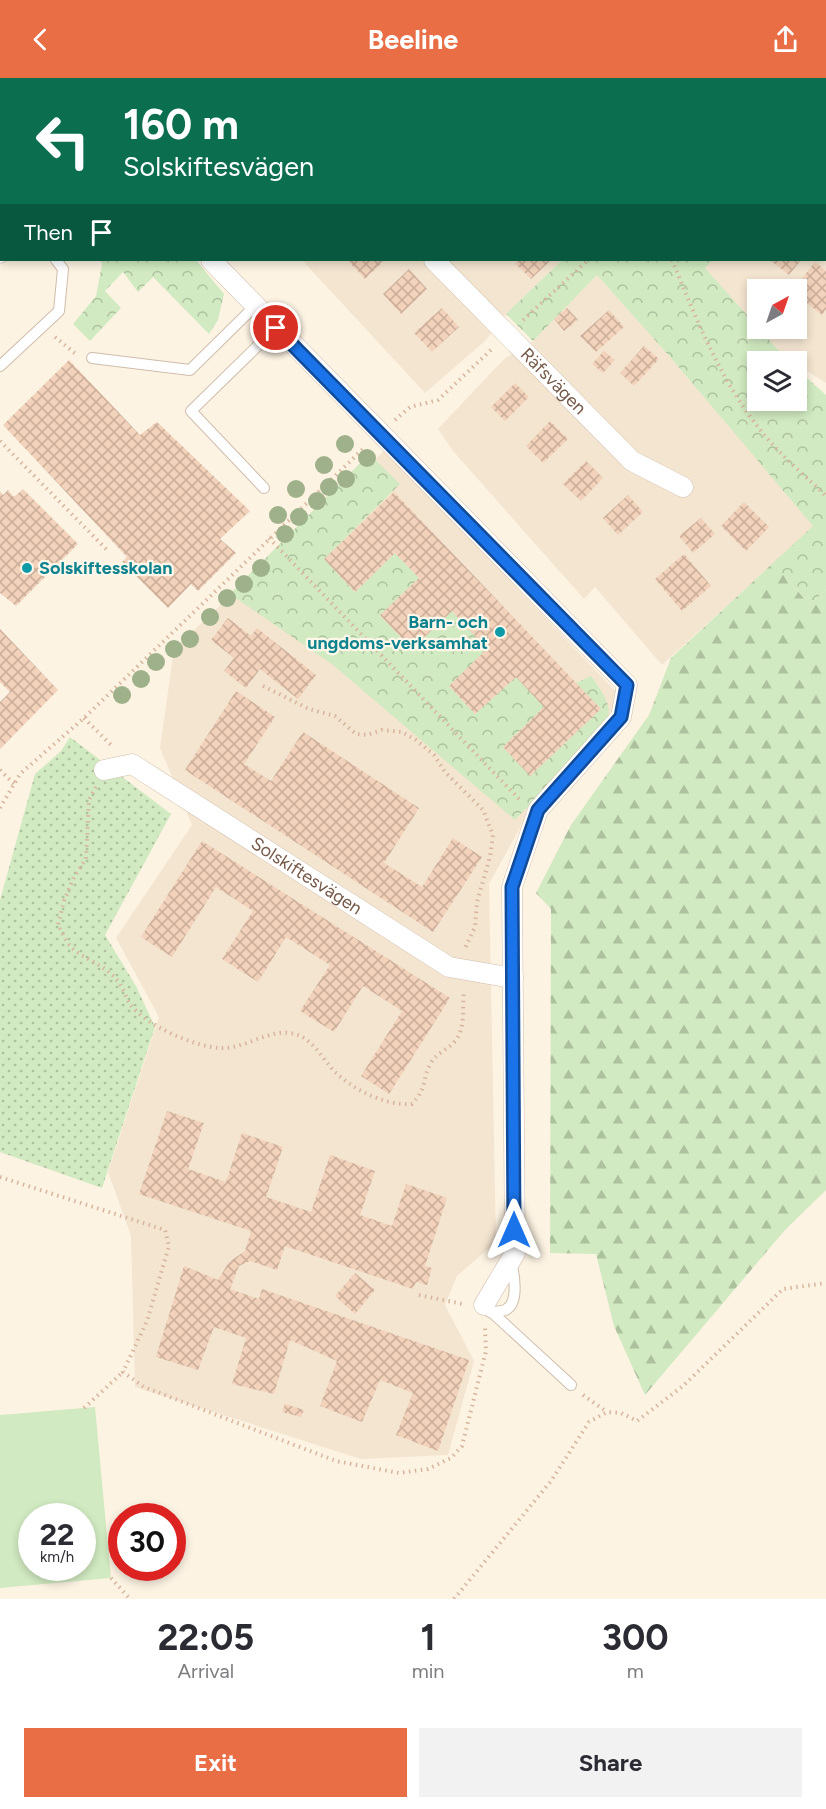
<!DOCTYPE html>
<meta charset="utf-8">
<style>
body{margin:0;font-family:Figtree,sans-serif;background:#f2f2f3;color:#2b2b33;height:100vh;display:flex;flex-direction:column;font-size:22px;white-space:nowrap}
*{box-sizing:border-box;margin:0}
p{font-size:20px;color:#7c7c81}
.icon{flex:none;width:33px;height:33px;fill:none;stroke:currentColor;stroke-width:2;stroke-linecap:round;stroke-linejoin:round}
.map{position:relative;height:1521px;overflow:hidden}
.side{display:flex;flex-direction:column;background:#fff;flex:1}
.side>*{flex:none}
.guide{position:absolute;left:0px;top:0px;width:826px;height:183px;box-shadow:0 3px 9px #0003;background:#0b6e4f;color:#fff;overflow:hidden}
.needle{width:39px;rotate:40deg}
.buttons{position:absolute;left:747px;top:201px;display:grid;gap:12px}
.buttons a{display:grid;place-items:center;width:60px;height:60px;border-radius:0px;background:#fff;box-shadow:0 3px 9px #0003;font-size:30px}
.speed{position:absolute;left:18px;top:1425px;display:flex;gap:12px;font-size:30px;font-weight:700;text-align:center}
.speed>*{display:grid;place-content:center;width:78px;height:78px;border-radius:50%;background:#fff;box-shadow:0 3px 9px #0003;line-height:1}
.speed small{font-size:15px;font-weight:400}
.speed .limit{border:9px solid #d22;background:#fff;color:#111}
.pin{position:absolute;display:grid;place-items:center;width:51px;height:51px;color:#fff;margin:-26px;border:3px solid #fff;border-radius:50%;box-shadow:0 2px 6px #0007}
.me{position:absolute;width:66px;margin:-33px;rotate:0deg;stroke-linejoin:round;filter:drop-shadow(0 0 4px #0008)}
.turn{display:flex;align-items:center;gap:21px;height:126px;padding:0 24px;font-size:27px}
.turn .icon{width:78px;height:78px;stroke-width:2.5}
.turn b{display:block;font-size:42px;line-height:51px}
.then{display:flex;align-items:center;height:57px;padding:0 24px;background:#0003;gap:12px;font-size:22px}
.eta{display:flex;justify-content:space-evenly;align-items:center;height:102px;text-align:center}
.eta b{font-size:36px;font-weight:700;line-height:42px}
.primary-button{display:flex;gap:12px;margin-top:auto;padding:12px 24px}
.primary-button a{flex:1;height:69px;border-radius:0px;background:#e96e46;color:#fff;font-size:24px;font-weight:700;line-height:69px;text-align:center}
.primary-button a+a{background:#f2f2f3;color:#2b2b33}
header{display:flex;justify-content:space-between;align-items:center;height:78px;padding:0 24px;background:#e96e46;color:#fff;font-size:27px;font-weight:700}
.map>svg:first-child{display:block}
.residential{fill:#f4e5d1}
.grass{fill:url(#grass-dots)}
.forest{fill:url(#forest-firs)}
.park{fill:url(#park-crowns)}
.pitch{fill:#d1eac1;fill-rule:evenodd}
.building{fill:url(#building-cross-hatch)}
.lines{fill:none;stroke-linecap:round;stroke-linejoin:round}
.lane-casing{stroke:#d0bdac;stroke-width:12}
.street-casing{stroke:#d0bdac;stroke-width:21}
.path{stroke:#d7b59d;stroke-width:4;stroke-dasharray:1.5 4.5;stroke-linecap:butt}
.lane{stroke:#fff;stroke-width:10}
.street{stroke:#fff;stroke-width:20}
.tree{fill:#9eb18a}
.route-casing{stroke:#114b97;stroke-width:15}
.route{stroke:#1a73e8;stroke-width:10}
.culture-dot{fill:#0f9aa8;stroke:#fff7e9;stroke-width:2}
.labels{text-anchor:middle;stroke-width:4.5;stroke-linejoin:round;paint-order:stroke}
.street-label{font-size:18px;fill:#755948;stroke:#fff7e9}
.culture-label{font-size:18px;font-weight:bold;fill:#0d838f;stroke:#fff7e9;text-anchor:start}
</style>
<header><svg class="icon" aria-label="back" viewBox="0 0 24 24"><path d="M15 5l-7 7 7 7"/></svg>Beeline<svg class="icon" aria-label="share" viewBox="0 0 24 24"><path d="M12 15V3M7 8l5-5 5 5M5 13v7h14v-7"/></svg></header>
<div class="map">
<svg width="826" height="1521" viewBox="0 0 826 1521">
<defs>
<pattern id="grass-dots" width="8" height="8" patternUnits="userSpaceOnUse" patternTransform="scale(1.5)"><rect width="8" height="8" fill="#d1eac1"/><path d="M2 2h.1M6 6h.1" fill="none" stroke="#aec19f" stroke-width="1.8" stroke-linecap="round"/></pattern>
<pattern id="forest-firs" width="22" height="20" patternUnits="userSpaceOnUse" patternTransform="scale(1.5)"><rect width="22" height="20" fill="#d1eac1"/><path d="M5 1l3.5 6h-7zM16 11l3.5 6h-7z" fill="#aec19f"/></pattern>
<pattern id="park-crowns" width="20" height="18" patternUnits="userSpaceOnUse" patternTransform="scale(1.5)"><rect width="20" height="18" fill="#d1eac1"/><path d="M2 6a3 3 0 1 1 6 0M12 15a3 3 0 1 1 6 0" fill="none" stroke="#aec19f"/></pattern>
<pattern id="building-cross-hatch" width="8" height="8" patternUnits="userSpaceOnUse" patternTransform="scale(1.5)"><rect width="8" height="8" fill="#f2d2ba"/><path d="M0 0l8 8M0 8l8-8" fill="none" stroke="#c9ad99"/></pattern>
</defs>
<rect width="100%" height="100%" fill="#fdf3e3"/>
<!-- residential -->
<g class="residential">
<path d="M825,166L826,167V305L797,287L796,284L784,280L758,251L796,250V212H758L757,250L705,190L713,182H825Z"/>
<path d="M302,182H562L506,236L485,263L425,315Z"/>
<path d="M597,197L670,279L814,448L662,587L595,509L584,521L453,373L438,351L504,281L533,263Z"/>
<path d="M385,372L622,620L534,724L489,806L496,1164L457,1198L445,1227L474,1283L448,1377L361,1381L135,1309L131,1158L108,1094L159,939L116,860L192,747L160,670L174,571Z"/>
</g>
<!-- grass -->
<path class="grass" d="M70,659L171,736L105,857L136,908L155,949L102,1110L0,1074V822L35,696L61,673Z"/>
<!-- forest -->
<path class="forest" d="M773,485L810,527L826,511V1112L785,1152L645,1317L614,1248L596,1176L550,1175L551,831L536,815L571,747L649,637L671,580Z"/>
<!-- park -->
<g class="park">
<path d="M100,182H196L224,216L218,242L209,256L153,199L138,214L123,194L105,213L121,230L90,263L73,246L96,218L102,186Z"/>
<path d="M562,182H713L705,190L788,283L758,284V322H796L797,291L826,317V511L810,527L773,485L813,448L670,279L597,197L533,263L506,236Z"/>
<path d="M369,376L400,406L324,481L355,514L395,475L419,500L380,538L412,571L452,533L487,571L449,608L475,636L516,599L544,629L503,669L530,698L601,631L576,605L591,598C600,611 614,627 607,644C598,667 536,719 515,742L333,587L230,516Z"/>
</g>
<!-- pitch -->
<path class="pitch" d="M95,1329L111,1500L0,1510V1337ZM32,1438H82V1490H32Z"/>
<!-- building -->
<g class="building">
<path d="M347,182H385L365,201Z"/>
<path d="M519,182H551L531,201L515,185Z"/>
<path d="M770,182H801L789,197Z"/>
<path d="M815,184L826,193V231L822,237L796,216V212H793Z"/>
<path d="M409,191L427,211L401,236L383,216Z"/>
<path d="M442,230L459,249L432,274L414,255Z"/>
<path d="M567,230L578,242L564,253L554,241Z"/>
<path d="M609,232L624,249L596,274L580,258Z"/>
<path d="M644,268L659,281L634,308L620,295Z"/>
<path d="M604,273L615,282L603,295L592,286Z"/>
<path d="M69,282L140,357L157,344L250,433L220,461L236,475L198,513L191,506L168,530L122,484L127,479L3,347Z"/>
<path d="M515,305L529,319L505,343L491,329Z"/>
<path d="M550,343L568,361L543,385L526,368Z"/>
<path d="M586,383L603,400L581,423L563,406Z"/>
<path d="M23,411L78,466L16,528L0,515V413L3,417L8,412L14,419Z"/>
<path d="M394,414L601,631L530,698L503,669L544,629L516,599L475,636L449,608L487,571L452,533L412,571L380,537L419,500L395,475L355,514L324,481Z"/>
<path d="M628,417L643,434L618,457L603,440Z"/>
<path d="M744,424L769,449L746,473L721,448Z"/>
<path d="M701,440L715,456L693,475L679,458Z"/>
<path d="M684,476L711,508L682,533L655,501Z"/>
<path d="M228,540L251,558L257,550L316,597L298,621L260,591L246,610L224,593L234,580L211,562Z"/>
<path d="M0,551L58,612L0,671V624L10,614L0,604Z"/>
<path d="M236,613L275,639L244,686L271,703L303,654L419,730L384,785L422,809L453,760L482,779L433,854L185,692Z"/>
<path d="M202,763L450,920L389,1016L361,998L402,933L363,908L334,954L300,933L330,887L286,859L258,904L222,881L253,833L216,809L172,879L141,859Z"/>
<path d="M167,1033L204,1045L188,1091L226,1104L242,1055L283,1069L266,1119L311,1134L330,1077L375,1093L360,1137L392,1148L406,1106L447,1120L425,1188L432,1190L427,1207L416,1204L413,1211L285,1168L277,1192L250,1183L239,1188L230,1211L259,1221L262,1211L469,1282L438,1373L396,1357L413,1315L380,1302L362,1344L320,1328L337,1283L290,1262L274,1316L232,1306L246,1260L214,1249L198,1292L156,1279L184,1188L218,1202L229,1184L245,1173L251,1153L139,1116Z"/>
<path d="M355,1195L375,1212L355,1236L335,1218Z"/>
<path d="M285,1326L304,1332L301,1339L282,1334Z"/>
</g>
<g class="lines">
<defs>
<g id="lane">
<path d="M92,280L190,292L255,228"/>
<path d="M0,288L59,233L63,191L56,182"/>
<path d="M264,410L191,333L276,250"/>
<path d="M484,1227L571,1307"/>
<path d="M490,1234C495,1233 501,1234 505,1232C520,1226 514,1193 510,1182"/>
</g>
<g id="street">
<path d="M166,2L167,0"/>
<path d="M333,2V0"/>
<path d="M825,123L826,128"/>
<path d="M0,175L2,173"/>
<path d="M211,182L627,607L621,639L538,732L512,809L515,1175L484,1227"/>
<path id="s1" d="M434,182L632,383L683,409"/>
<path id="s2" d="M104,692L132,686L449,889L513,900"/>
</g>
</defs>
<!-- lane casing -->
<use href="#lane" class="lane-casing"/>
<!-- street casing -->
<use href="#street" class="street-casing"/>
<!-- path -->
<g class="path">
<path d="M25,0L26,2"/>
<path d="M605,0L606,2"/>
<path d="M825,24H826"/>
<path d="M672,182C697,243 723,309 767,360C784,381 807,399 826,418"/>
<path d="M523,242L588,182"/>
<path d="M55,259L77,277"/>
<path d="M395,342L410,329L438,322L493,270"/>
<path d="M0,363L109,474"/>
<path d="M269,460L519,721"/>
<path d="M263,608L309,631L335,638L356,656L367,657L382,652L402,654L416,662L434,677L445,694L483,732L493,757L490,779L477,824L475,849L465,870"/>
<path d="M84,640L113,669"/>
<path d="M0,692L14,706"/>
<path d="M96,709L89,722L86,781L74,799L64,823L58,847C62,854 66,864 72,870C86,882 106,888 117,902C123,908 125,919 130,926C145,947 193,968 219,970C245,972 270,949 295,956C314,962 321,979 334,993C353,1012 386,1028 412,1026C429,1007 421,1002 431,985C437,974 448,972 455,963C466,951 462,929 464,913"/>
<path d="M0,730L20,696L84,640L365,369"/>
<path d="M0,1099L165,1152L169,1168L147,1243L123,1294L144,1309L336,1383L399,1395L428,1391L451,1380L462,1368L486,1273L485,1250"/>
<path d="M419,1217L463,1226"/>
<path d="M583,1317L607,1334"/>
<path d="M84,1330L123,1294"/>
<path d="M111,1500L130,1521"/>
<path d="M454,1521L551,1403L589,1344L607,1334L621,1335L637,1343L683,1308L783,1211L826,1205"/>
</g>
<!-- lane -->
<use href="#lane" class="lane"/>
<!-- street -->
<use href="#street" class="street"/>
</g>
<!-- trees -->
<g class="tree">
<circle cx="345" cy="366" r="9"/>
<circle cx="367" cy="380" r="9"/>
<circle cx="324" cy="387" r="9"/>
<circle cx="346" cy="401" r="9"/>
<circle cx="329" cy="409" r="9"/>
<circle cx="296" cy="411" r="9"/>
<circle cx="317" cy="423" r="9"/>
<circle cx="278" cy="437" r="9"/>
<circle cx="299" cy="439" r="9"/>
<circle cx="285" cy="456" r="9"/>
<circle cx="261" cy="490" r="9"/>
<circle cx="244" cy="506" r="9"/>
<circle cx="227" cy="520" r="9"/>
<circle cx="210" cy="539" r="9"/>
<circle cx="190" cy="561" r="9"/>
<circle cx="174" cy="571" r="9"/>
<circle cx="156" cy="584" r="9"/>
<circle cx="141" cy="601" r="9"/>
<circle cx="122" cy="617" r="9"/>
</g>
<g class="lines">
<defs>
<path id="route" d="M276,250L627,607L621,639L538,732L512,809L514,1152"/>
</defs>
<!-- route casing -->
<use href="#route" class="route-casing"/>
<!-- route -->
<use href="#route" class="route"/>
</g>
<!-- markers -->
<g class="culture-dot">
<circle cx="27" cy="490" r="6"/>
<circle cx="500" cy="554" r="6"/>
</g>
<g class="labels">
<!-- street labels -->
<g class="street-label">
<text dy="6" stroke="none"><textPath href="#s1" startOffset="170">Räfsvägen</textPath></text>
<text dy="6" stroke="none"><textPath href="#s2" startOffset="236">Solskiftesvägen</textPath></text>
</g>
<!-- culture labels -->
<g class="culture-label">
<text x="39" y="496">Solskiftesskolan</text>
<text x="488" y="550" text-anchor="end">Barn- och<tspan x="488" dy="21">ungdoms-verksamhat</tspan></text>
</g>
</g>
</svg>
<div class="buttons">
<a><svg class="needle" viewBox="-14 -14 28 28"><path d="M0-13l5 13h-10z" fill="#e53935"/><path d="M0 13l5-13h-10z" fill="#7c7c81"/></svg></a>
<a><svg class="icon" aria-label="layers" viewBox="0 0 24 24"><path d="M12 4l9 5-9 5-9-5zM3 14l9 5 9-5"/></svg></a>
</div>
<div class="speed"><div>22<small>km/h</small></div><div class="limit">30</div></div>
<div class="pin" style="left:276px;top:250px;background:#d93025"><svg class="icon" aria-label="arrive" viewBox="0 0 24 24"><path d="M6 21V4h12l-3 4 3 4H6"/></svg></div>
<svg class="me" style="left:514px;top:1152px" viewBox="-20 -20 40 40"><path d="M0-17L14 15 0 8-14 15z" fill="#1a73e8" stroke="#fff" stroke-width="4"/></svg>
<div class="guide">
<div class="turn"><svg class="icon" aria-label="left" viewBox="0 0 24 24"><path d="M17 20v-9H6M10 6l-5 5 5 5"/></svg><div><b>160 m</b>Solskiftesvägen</div></div>
<div class="then">Then<svg class="icon" aria-label="arrive" viewBox="0 0 24 24"><path d="M6 21V4h12l-3 4 3 4H6"/></svg></div>
</div>
</div>
<section class="side">
<div class="eta">
<div><b>22:05</b><p>Arrival</p></div>
<div><b>1</b><p>min</p></div>
<div><b>300</b><p>m</p></div>
</div>
<div class="primary-button"><a>Exit</a><a>Share</a></div>
</section>
